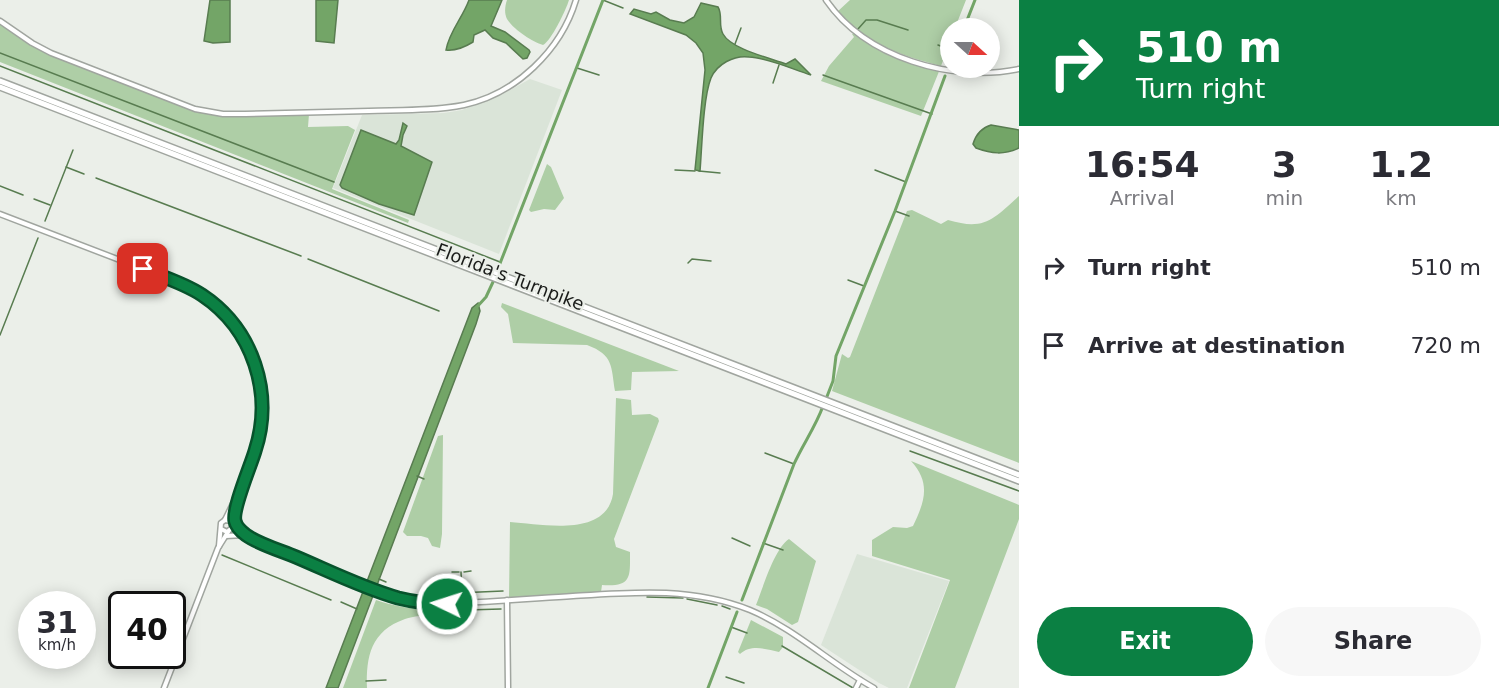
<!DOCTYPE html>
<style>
body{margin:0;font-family:"DejaVu Sans",sans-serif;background:#f7f7f7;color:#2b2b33;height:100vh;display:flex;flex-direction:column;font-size:22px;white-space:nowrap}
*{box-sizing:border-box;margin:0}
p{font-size:20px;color:#7c7c81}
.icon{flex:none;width:33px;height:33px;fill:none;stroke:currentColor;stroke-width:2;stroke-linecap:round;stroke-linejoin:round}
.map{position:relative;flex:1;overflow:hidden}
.drawer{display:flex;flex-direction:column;background:#fff;width:480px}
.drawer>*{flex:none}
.top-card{background:#0b8043;color:#fff;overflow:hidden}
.needle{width:39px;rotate:111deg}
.controls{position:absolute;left:940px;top:18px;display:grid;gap:12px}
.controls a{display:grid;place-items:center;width:60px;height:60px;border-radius:50%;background:#fff;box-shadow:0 3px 15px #0003;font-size:30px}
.speed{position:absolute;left:18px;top:591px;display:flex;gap:12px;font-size:30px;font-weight:700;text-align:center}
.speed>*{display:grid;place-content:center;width:78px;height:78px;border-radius:50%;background:#fff;box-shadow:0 3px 15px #0003;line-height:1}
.speed small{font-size:15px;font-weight:400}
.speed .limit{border:3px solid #111;border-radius:9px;background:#fff;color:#111}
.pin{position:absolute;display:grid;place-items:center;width:51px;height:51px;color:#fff;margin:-26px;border-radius:12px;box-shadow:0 3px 9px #0006}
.me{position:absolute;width:66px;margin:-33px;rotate:274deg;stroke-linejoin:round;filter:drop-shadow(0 0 4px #0008)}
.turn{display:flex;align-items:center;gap:21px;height:126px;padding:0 18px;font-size:27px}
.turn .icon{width:78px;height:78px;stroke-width:2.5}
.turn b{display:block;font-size:42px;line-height:51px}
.eta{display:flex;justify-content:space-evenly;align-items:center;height:102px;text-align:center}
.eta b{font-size:36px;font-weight:700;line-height:42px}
.action{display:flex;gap:12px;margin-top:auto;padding:12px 18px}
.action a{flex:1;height:69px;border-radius:36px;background:#0b8043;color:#fff;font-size:24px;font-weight:700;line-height:69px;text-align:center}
.action a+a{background:#f7f7f7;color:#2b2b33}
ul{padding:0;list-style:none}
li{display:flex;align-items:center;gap:18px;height:78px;padding:0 18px}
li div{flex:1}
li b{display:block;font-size:22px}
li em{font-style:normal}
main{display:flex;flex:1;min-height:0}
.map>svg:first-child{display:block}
.built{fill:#dae4d8}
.green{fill:#aecea6}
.water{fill:#73a567;stroke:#587c50;stroke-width:1.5}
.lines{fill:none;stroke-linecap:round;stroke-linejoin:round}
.stream{stroke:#587c50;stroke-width:1.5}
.canal{stroke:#73a567;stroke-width:3}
.secondary-casing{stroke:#a0a59f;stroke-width:7}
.highway-casing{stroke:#a0a59f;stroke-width:8}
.secondary{stroke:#fff;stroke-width:4}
.highway{stroke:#fff;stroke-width:5}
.route-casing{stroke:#07532c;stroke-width:15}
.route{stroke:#0b8043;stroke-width:10}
.labels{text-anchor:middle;stroke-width:4.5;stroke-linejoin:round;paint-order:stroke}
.street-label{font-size:18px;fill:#1a1c1a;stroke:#ebefe9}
</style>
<main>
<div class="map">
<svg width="1019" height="688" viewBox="0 0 1019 688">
<rect width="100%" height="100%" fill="#ebefe9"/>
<!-- built -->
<g class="built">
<path d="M530,79L562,90L499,254L333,188L362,115L444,113L462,110L501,95Z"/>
<path d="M857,554L949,581L907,688H889L879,683L821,645Z"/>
</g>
<!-- green -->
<g class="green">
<path d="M507,0H569C566,10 551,41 543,45C532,42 513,29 507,19C504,13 505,6 507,0Z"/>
<path d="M850,0H966L955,28H951V39L941,66C896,54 871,45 837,12Z"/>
<path d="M0,23L31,44L207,113L309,114L308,127L348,126L355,130L332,189L409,220L408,223L0,62Z"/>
<path d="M854,33L884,52L940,69L921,116L821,81L829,66L854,37L852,34Z"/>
<path d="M547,164L551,167L564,198L555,210L544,209L531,212L529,210Z"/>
<path d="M1019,196V463L832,391L842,354L848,358L850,357L907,211L912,210L941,224L948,220C985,231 993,219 1019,196Z"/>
<path d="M502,303L679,371L632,372L631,390L615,391C611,367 614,355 587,345L513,343L508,314L501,307Z"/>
<path d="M616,398L631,400L632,415L650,414L658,418L659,421L614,539L616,547L630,552C630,577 632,587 602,585L601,592L509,598L510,522C542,524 606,538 613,494Z"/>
<path d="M443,435L442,534L440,548L432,546L428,538L421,536H407L403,532L438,436Z"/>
<path d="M911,461L1019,505V519L955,688H909L950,580L872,556V540L893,527L907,528L913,526C925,501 931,483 911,461Z"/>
<path d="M789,539L816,561L798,622L792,625L767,609L756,605C763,588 774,549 789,539Z"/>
<path d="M376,600C394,606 413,610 433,609V612C424,616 414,616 405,619C371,631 366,656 367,688H343Z"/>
<path d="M751,620L783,637V647L779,652C766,649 751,644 740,654L738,652Z"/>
</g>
<!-- water -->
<g class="water">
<path d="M210,0H230V42L213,43L204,41Z"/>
<path d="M316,0H338L334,43L316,41Z"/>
<path d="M469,0H502L491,26L505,32L529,50L530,52L527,58L523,59L506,43L493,38L485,30L474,35L473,42C465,47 455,51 446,50C449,32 463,17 469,0Z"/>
<path d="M701,3L718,7C723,15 718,25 723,34C731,49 770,58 786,64L795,59L811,75C792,69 768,58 749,57C734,55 717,64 711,78C703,98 702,147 700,171L695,170L705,70L703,53L696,43L686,35L630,14L634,9L651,14L656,12L670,20L684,23L694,17Z"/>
<path d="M403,123L407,126L403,135L401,146L432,162L414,215L379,204L342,188L340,185L361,130L396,144L399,140Z"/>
<path d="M991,125L1019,130V148C1004,155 992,154 976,148L973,144C976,134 981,128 991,125Z"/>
<path d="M478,303L480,311L476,324L338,688H326L472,308Z"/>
</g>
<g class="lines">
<!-- stream -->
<g class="stream">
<path d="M603,0L623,8"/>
<path d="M858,29L866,20H877L908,30"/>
<path d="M735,44L741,28"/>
<path d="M938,45L951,50"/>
<path d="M0,53L334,182"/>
<path d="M0,66L500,262"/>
<path d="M577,68L599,75"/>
<path d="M823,75L932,114"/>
<path d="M773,83L779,65"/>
<path d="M66,167L84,174"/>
<path d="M675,170L695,171"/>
<path d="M875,170L906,182"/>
<path d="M699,171L720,173"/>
<path d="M96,178L301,256"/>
<path d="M0,186L23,195"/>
<path d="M34,199L50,205"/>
<path d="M895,211L909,216"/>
<path d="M45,221L73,150"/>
<path d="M308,259L439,311"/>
<path d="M688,263L692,259L711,261"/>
<path d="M848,280L864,286"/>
<path d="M0,335L38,238"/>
<path d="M910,451L1019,491"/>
<path d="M765,453L794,464"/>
<path d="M417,476L424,479"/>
<path d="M732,538L750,546"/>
<path d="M763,543L783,550"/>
<path d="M222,555L331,600"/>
<path d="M452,572H459"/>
<path d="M461,572L462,592"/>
<path d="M464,572L471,571"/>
<path d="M379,579L386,582"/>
<path d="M434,594L503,591"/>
<path d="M647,597L683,598"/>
<path d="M687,599L717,605"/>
<path d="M341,602L357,609"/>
<path d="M722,606L730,609"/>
<path d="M432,611L501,609"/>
<path d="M731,627L747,633"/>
<path d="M782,646L853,688"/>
<path d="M726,677L744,683"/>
<path d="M366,681L386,680"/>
</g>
<!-- canal -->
<g class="canal">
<path d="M964,28L975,0"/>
<path d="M950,64L951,61"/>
<path d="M499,266L603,0"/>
<path d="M476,308L486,297L493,282"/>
<path d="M826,399L833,381L836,356L895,211L945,76"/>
<path d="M742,600L794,464C803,444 816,426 823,406"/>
<path d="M708,688L737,612"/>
</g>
<defs>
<g id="secondary">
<path d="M826,0C866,58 952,83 1019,69"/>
<path d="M0,21L32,43L51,53L195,109L223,114H245C286,113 328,112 369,111C400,110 434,111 464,105C516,94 561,50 576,0"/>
<path d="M0,214L177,282C232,308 268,357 262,421C260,441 250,459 245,478C242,493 237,507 231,522"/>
<path d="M234,515L236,524L241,529"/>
<path d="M233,524L246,535L267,545L376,590L400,598L431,604C479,603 526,599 573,596C634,592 692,587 750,610C795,629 831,664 874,688"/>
<path d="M221,529L227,532L232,528L231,521L225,520"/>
<path d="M226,536L244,535"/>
<path d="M219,546L221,523L225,520L245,479"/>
<path d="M507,600L508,688"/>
<path d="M164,688L218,548L228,532"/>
<path d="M856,688L860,680"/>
</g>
<g id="highway">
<path d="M0,81L1019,475"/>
<path d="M0,87L1019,481"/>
</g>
</defs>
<!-- secondary casing -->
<use href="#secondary" class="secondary-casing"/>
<!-- highway casing -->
<use href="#highway" class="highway-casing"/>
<!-- secondary -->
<use href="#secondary" class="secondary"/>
<!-- highway -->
<use href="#highway" class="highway"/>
</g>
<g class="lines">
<defs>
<path id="route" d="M143,269C163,277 184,283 202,295C253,329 274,393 255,451C251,465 232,509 235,521C236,526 242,532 246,535C258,544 282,551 296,557C329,571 363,588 398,598C414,602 430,604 447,604"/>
</defs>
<!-- route casing -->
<use href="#route" class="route-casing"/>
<!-- route -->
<use href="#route" class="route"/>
</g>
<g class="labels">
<!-- street labels -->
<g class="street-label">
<text transform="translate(510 277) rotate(21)" y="6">Florida's Turnpike</text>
</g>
</g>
</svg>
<div class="controls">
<a><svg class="needle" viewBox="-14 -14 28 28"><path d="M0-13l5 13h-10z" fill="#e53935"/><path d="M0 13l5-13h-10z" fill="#7c7c81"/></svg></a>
</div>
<div class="speed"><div>31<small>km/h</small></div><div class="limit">40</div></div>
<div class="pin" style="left:143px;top:269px;background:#d93025"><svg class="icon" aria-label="arrive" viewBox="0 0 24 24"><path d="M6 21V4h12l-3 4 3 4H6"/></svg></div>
<svg class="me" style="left:447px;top:604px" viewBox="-20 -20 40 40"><circle r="17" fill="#0b8043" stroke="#fff" stroke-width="3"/><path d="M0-11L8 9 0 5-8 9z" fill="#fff"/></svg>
</div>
<section class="drawer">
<div class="top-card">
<div class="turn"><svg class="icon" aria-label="right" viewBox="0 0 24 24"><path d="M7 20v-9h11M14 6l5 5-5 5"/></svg><div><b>510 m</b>Turn right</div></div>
</div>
<div class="eta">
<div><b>16:54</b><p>Arrival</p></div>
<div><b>3</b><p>min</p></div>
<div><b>1.2</b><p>km</p></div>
</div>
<ul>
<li><svg class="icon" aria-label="right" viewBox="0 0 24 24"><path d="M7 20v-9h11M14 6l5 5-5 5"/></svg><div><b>Turn right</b></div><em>510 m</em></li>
<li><svg class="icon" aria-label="arrive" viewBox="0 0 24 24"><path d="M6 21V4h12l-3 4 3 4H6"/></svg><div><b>Arrive at destination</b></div><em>720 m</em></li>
</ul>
<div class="action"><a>Exit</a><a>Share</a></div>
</section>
</main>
